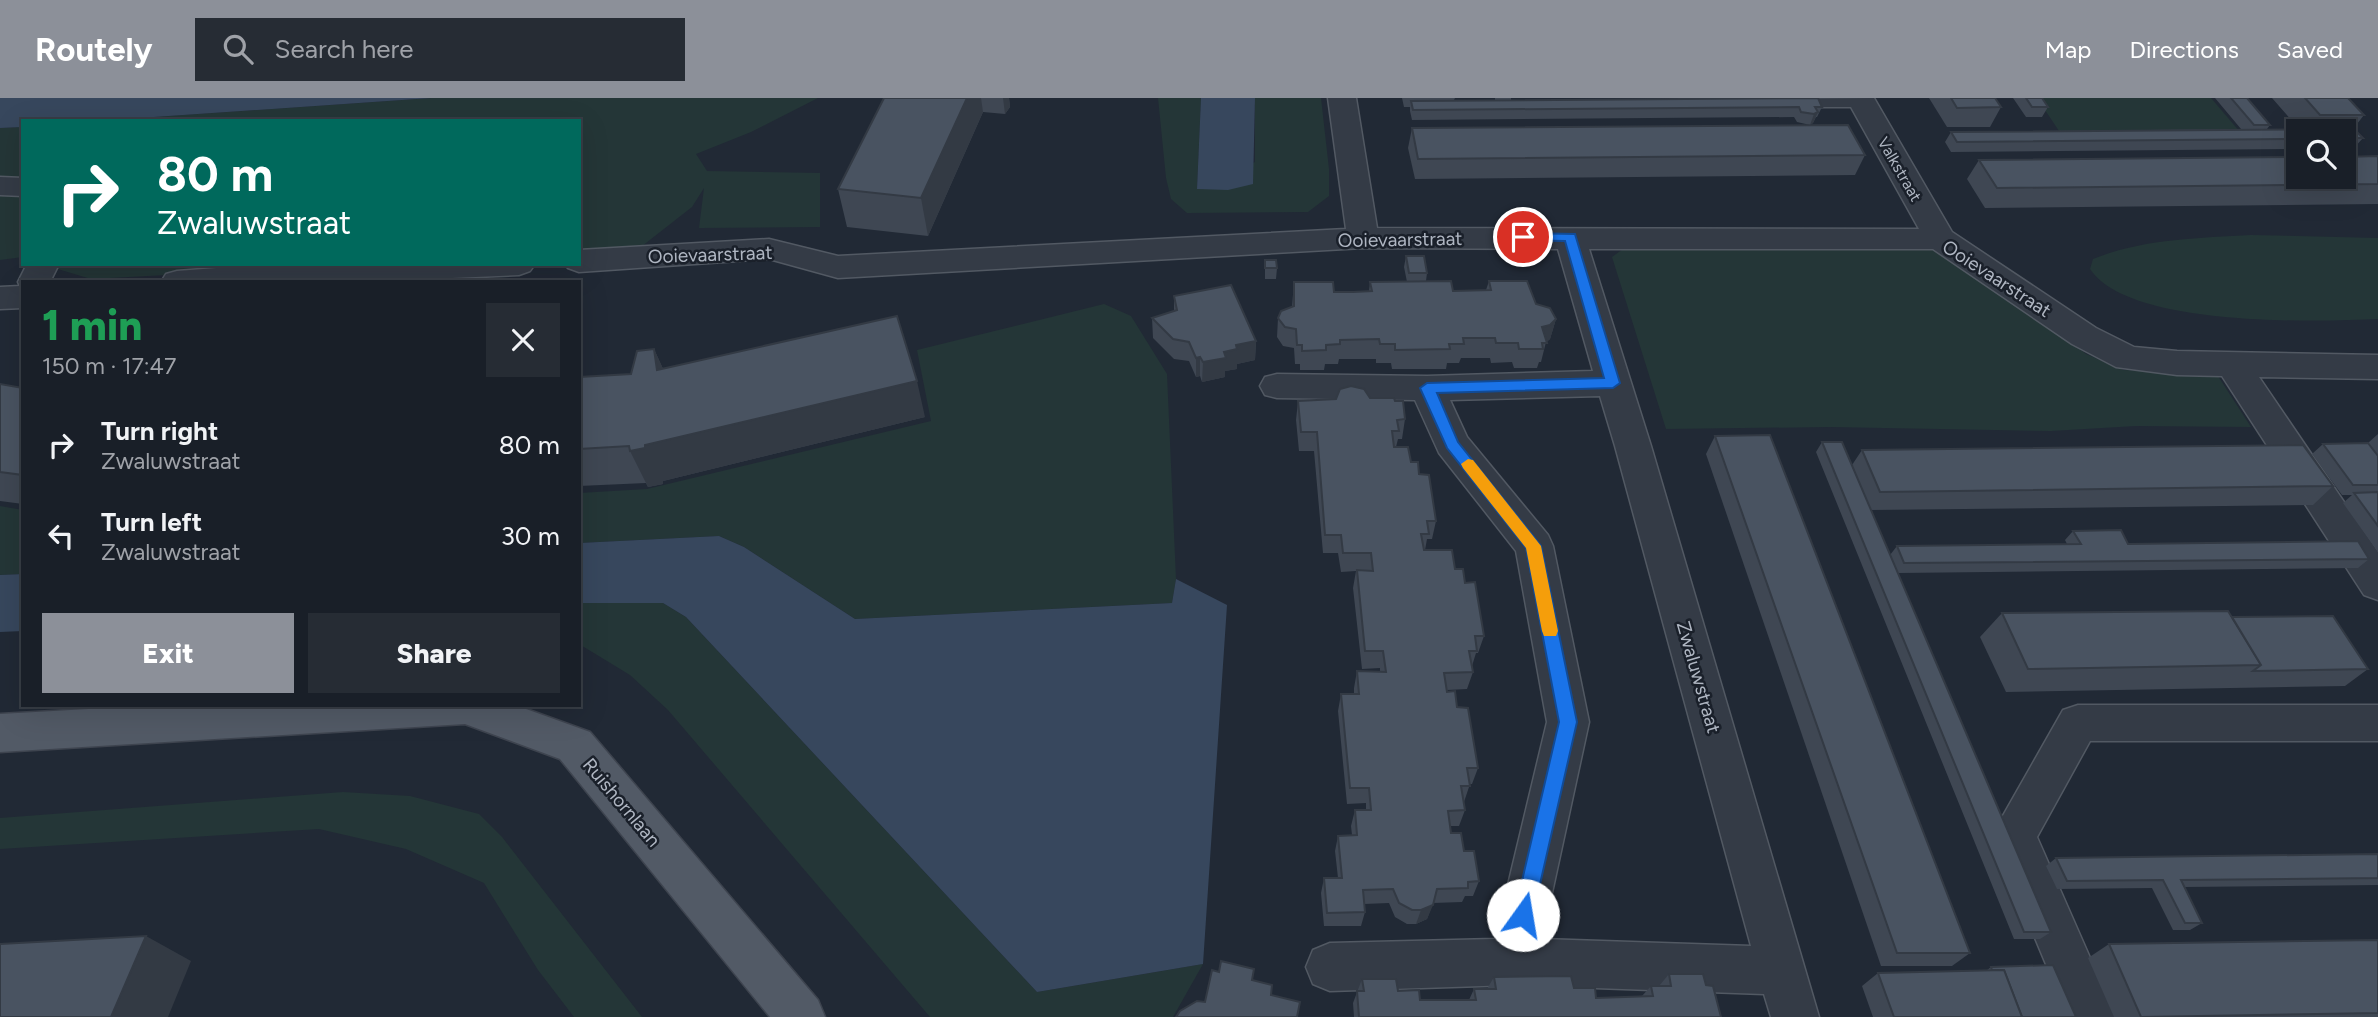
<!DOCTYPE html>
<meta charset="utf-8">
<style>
body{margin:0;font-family:Figtree,sans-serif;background:#262c34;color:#f1f3f6;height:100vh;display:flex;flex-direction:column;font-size:26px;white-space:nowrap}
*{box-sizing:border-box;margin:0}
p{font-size:23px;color:#9fa2a8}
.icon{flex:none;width:38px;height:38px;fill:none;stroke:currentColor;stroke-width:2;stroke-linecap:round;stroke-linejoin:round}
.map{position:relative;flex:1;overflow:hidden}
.panel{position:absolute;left:21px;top:182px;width:560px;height:427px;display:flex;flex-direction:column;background:#191f28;border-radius:0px;box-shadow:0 7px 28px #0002,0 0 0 2px #373d45}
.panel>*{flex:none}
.top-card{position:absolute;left:21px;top:21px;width:560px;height:147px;border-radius:0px;box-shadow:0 7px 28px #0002,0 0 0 2px #373d45;background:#00695c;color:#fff;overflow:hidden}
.controls{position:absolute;left:2286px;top:21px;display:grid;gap:14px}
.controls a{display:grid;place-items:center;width:70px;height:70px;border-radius:0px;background:#191f28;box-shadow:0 7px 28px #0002,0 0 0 2px #373d45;font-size:35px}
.pin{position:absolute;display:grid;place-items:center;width:60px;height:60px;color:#fff;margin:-30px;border:4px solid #fff;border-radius:50%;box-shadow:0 2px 7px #0007}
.me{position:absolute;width:77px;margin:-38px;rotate:13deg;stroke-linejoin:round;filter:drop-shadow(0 0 5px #0008)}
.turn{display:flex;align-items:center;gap:24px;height:147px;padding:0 21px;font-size:32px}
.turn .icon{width:91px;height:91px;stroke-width:2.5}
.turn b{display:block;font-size:49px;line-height:60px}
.round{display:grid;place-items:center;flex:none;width:74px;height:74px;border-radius:0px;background:#262c34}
.summary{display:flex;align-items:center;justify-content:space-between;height:119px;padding:0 21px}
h1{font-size:42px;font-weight:800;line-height:52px;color:#1e9e55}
.action{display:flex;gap:14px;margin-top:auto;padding:14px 21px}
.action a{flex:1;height:80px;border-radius:0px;background:#8c9099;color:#fff;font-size:28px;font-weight:800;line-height:80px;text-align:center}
.action a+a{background:#262c34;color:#f1f3f6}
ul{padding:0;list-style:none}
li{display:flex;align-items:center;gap:21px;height:91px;padding:0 21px}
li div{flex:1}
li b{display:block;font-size:26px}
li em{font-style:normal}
header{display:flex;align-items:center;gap:42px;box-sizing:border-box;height:98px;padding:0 35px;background:#8c9099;color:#fff}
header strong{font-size:33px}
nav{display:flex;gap:38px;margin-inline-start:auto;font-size:24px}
.search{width:490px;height:63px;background:#262c34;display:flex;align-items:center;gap:18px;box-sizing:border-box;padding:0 24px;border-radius:0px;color:#9fa2a8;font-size:26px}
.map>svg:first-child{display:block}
.green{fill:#243637}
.water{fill:#37475d}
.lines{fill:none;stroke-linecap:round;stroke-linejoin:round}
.minor-casing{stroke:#525963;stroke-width:3}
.major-casing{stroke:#3e444f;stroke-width:3}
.minor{fill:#343b46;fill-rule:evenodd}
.major{fill:#525a66;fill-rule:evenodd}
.wall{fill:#3f4753}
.shaded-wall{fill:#333a44}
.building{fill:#495361;stroke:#333a44;stroke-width:2}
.route{fill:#1a73e8;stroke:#114b97;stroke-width:2}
.slow{fill:#f59e0b}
.labels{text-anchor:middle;stroke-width:5;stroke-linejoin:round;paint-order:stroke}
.far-street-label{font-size:16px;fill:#afb6c2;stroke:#1a202a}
.street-label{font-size:19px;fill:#afb6c2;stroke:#1a202a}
</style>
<header>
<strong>Routely</strong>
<div class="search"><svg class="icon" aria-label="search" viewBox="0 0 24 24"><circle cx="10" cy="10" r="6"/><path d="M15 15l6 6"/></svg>Search here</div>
<nav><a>Map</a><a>Directions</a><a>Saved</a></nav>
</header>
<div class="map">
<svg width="2378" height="919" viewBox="0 0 2378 919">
<rect width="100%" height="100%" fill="#212935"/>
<!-- green -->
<g class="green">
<path d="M431,0H818L751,34L696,56L707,73L820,75V129L699,130L704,90L692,109L637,152L579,155V23H96Z"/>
<path d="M1158,0H1201L1197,91L1255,64V0H1321L1329,71V98L1308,114L1187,115L1171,101L1166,80Z"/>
<path d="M2037,0H2211L2240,34L2063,39Z"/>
<path d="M23,29V81L0,80V30Z"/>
<path d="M0,96L23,99V159L0,162Z"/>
<path d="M2251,137L2378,140V221C2313,224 2128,229 2090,171L2093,161C2142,141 2198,140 2251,137Z"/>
<path d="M1623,151H1930L1953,157L2086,256L2123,272L2216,275L2251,329L2136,328L2051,333L1830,329L1666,331L1612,159Z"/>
<path d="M53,166H376L91,181L51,169Z"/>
<path d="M1104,206L1131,218L1167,276L1176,481L1172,505L855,521L744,449L719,438L579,445V395L647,391L931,323L917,252Z"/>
<path d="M0,408L23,412V476L0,477Z"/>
<path d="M617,503L663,505L686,519L1037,894L1203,866L1173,919H930L668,612L630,577L579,546V505Z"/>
<path d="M343,694L410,698L479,716L502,739L642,919H574L538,872L484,785L406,751L319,731L0,751V720Z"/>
</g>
<!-- water -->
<g class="water">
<path d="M0,0H431L96,23H23V29L0,30Z"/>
<path d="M1201,0H1255L1253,86L1228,92L1197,91Z"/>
<path d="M719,438L744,449L855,521L1172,505L1176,481L1227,507L1203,866L1037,894L686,519L663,505H579V445Z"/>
<path d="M23,476V533L0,534V477Z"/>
</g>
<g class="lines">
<defs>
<g id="minor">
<path d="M1328,0H1356L1377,130L1919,131L1851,9H1768L1758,7L1754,1L1874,0L1952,134L2096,230L2134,249L2177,253L2378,257V281L2259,279L2378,454V502L2364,497L2222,278L2177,277L2116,269L2072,246L1933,151H1589L1651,348L1819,919H1771L1764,896L1513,887L1330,893L1313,886L1306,869L1313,852L1330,845L1495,841L1547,624L1516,453L1439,355L1415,302L1277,300L1265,297L1260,288L1265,279L1277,276L1427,278L1593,273L1558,151L1363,150L838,180L769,161L579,174L568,170L565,166H579V152L769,141L838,158L1346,131ZM1600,298L1615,348L1751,848L1542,841L1589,624L1553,448L1548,437L1467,339L1450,302Z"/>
<path d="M0,79L23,80V98L0,97Z"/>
<path d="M27,166H59L50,184H23V210L0,211V189L20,188L18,184Z"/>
<path d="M271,166H535L530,173L519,177L359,184H161L166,176L177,173Z"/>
<path d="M2078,607H2378V643H2090L2037,739L2116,919H2068L1992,737L2063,612Z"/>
</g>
<path id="major" d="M159,607H515L590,634L818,902L825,919H770L560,661L465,626L0,654V616Z"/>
</defs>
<!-- minor casing -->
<use href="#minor" class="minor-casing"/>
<!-- major casing -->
<use href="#major" class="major-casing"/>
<!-- minor -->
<use href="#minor" class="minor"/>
<!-- major -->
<use href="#major" class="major"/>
</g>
<!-- wall -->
<g class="wall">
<path d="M884,0H1009L1010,9L1005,16L983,14L928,138L847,129L838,91Z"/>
<path d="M1402,0H1455L1454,2H1495V0H1511V2L1822,9L1817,19H1816L1813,25L1810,27L1797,24L1794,19L1412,22L1410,13V9H1404Z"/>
<path d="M1929,0H1995L2001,9L1990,29H1947Z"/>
<path d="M2013,0H2042L2048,9L2042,19H2026Z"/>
<path d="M2215,0H2247L2270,27L2267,31H2299L2272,0H2348L2364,17L2353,31L2363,40L2354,50L2343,51V33H2298V51L1951,54L1945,44L1951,34L2241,31Z"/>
<path d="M1412,30L1865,57L1855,77L1415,81L1408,50Z"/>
<path d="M2378,58V106L1985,110L1967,81L1979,62Z"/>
<path d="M1406,158L1427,175L1426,183L1453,193L1486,192L1489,183L1536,206L1556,221L1550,241L1546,244L1541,264H1539L1537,270H1514L1512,264L1491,265L1490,260H1461L1459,265H1447L1446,271H1392L1391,265H1376V261H1339L1338,266H1325L1324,272H1300V266H1295L1294,250L1283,248L1277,239L1278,220L1292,209L1294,184L1334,194L1369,193L1370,184H1407L1404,169Z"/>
<path d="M1265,162L1277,170L1276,181H1265Z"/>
<path d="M1174,198L1256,243L1255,262L1237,266V271L1225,273V279L1202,284L1200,278L1196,279L1189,263L1174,261L1153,240L1152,220L1174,213Z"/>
<path d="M654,251L663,271L925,319L663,383V386L648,389L646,385L579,388V279L631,276Z"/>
<path d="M0,286L23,290V406L0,403Z"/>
<path d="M1370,300L1395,303L1405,321L1402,341H1398L1396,349L1411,364L1419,376L1436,423L1432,441H1427L1425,452L1455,471L1465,485L1484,538L1478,555H1476L1472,568L1473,574L1467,591L1447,592L1457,609L1478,670L1472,686H1470L1464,704L1465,712L1459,728H1450L1451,735L1464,753L1479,783L1473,798H1465L1462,804L1433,805L1427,821L1416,826H1407L1395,819L1389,805L1364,806L1365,814L1361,828H1324L1321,795L1324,780H1338L1335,753L1338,738L1352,737L1351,728L1355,712H1366V705L1347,706L1338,613L1341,596H1354V590L1357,573L1380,574V570L1362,571L1353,490L1356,473L1341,474L1338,455H1323L1314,353H1299L1296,322L1298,303Z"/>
<path d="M2378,336V454L2343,405L2352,397H2342L2312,356L2323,346L2368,345Z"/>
<path d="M1715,338L1970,855L1952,868H1881L1706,356Z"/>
<path d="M1822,344L1852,367L1862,352L2333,388L2313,407L1871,412L1890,457L1897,448L2067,446L2065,442L2073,433L2128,446L2369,461L2358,470L1898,475L2051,834L2040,841H2014L1816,354Z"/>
<path d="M2002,515L2232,519L2368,571L2345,588L2006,594L1980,539Z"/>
<path d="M2378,756V787L2184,789L2202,825L2190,832H2173L2152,790L2057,791L2046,768L2056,760Z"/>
<path d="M2378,842V919H2114L2088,860L2109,846Z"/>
<path d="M1991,869L2076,919H1873L1862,888L1878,875L1986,873Z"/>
<path d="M1669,876L1706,887L1721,919H1354L1353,905L1362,881L1398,893L1420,902H1469L1474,891H1487L1494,879L1574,890L1596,900L1642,898L1651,888H1659Z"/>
</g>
<!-- shaded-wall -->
<g class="shaded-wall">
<path d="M967,0H981L983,14L928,138L921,100Z"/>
<path d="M1003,0H1009L1010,9L1005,16Z"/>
<path d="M1818,14L1813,25L1810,27L1814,16Z"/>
<path d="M1556,221L1550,241L1546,245H1542V229Z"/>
<path d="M1256,243L1255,262L1237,266V271L1225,273V279L1202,284L1203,264L1236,247Z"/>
<path d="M654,251L671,288L657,272Z"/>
<path d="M1200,259V278L1196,279V260Z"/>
<path d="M917,283L925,319L663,383V386L648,389L630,353L645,347Z"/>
<path d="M1433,807L1427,821L1416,826L1421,812Z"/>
<path d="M146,838L191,863L168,919H111Z"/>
</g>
<!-- building -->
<g class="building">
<path d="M884,0H967L921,100L838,91Z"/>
<path d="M1818,0L1822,9H1815L1818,14L1814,16L1801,14L1799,9L1413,12L1411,3Z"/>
<path d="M1951,0H1995L2001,9L1957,10Z"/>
<path d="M2026,0H2042L2048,9H2032Z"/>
<path d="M2231,0H2247L2270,27H2254Z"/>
<path d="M2305,0H2348L2364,17H2320Z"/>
<path d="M1848,27L1865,57L1418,61L1412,30Z"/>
<path d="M2354,31L2363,40H2343V33H2298V41L1957,44L1951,34Z"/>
<path d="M2378,58V86L1997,90L1979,62L2298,59V79H2343V59Z"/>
<path d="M1406,158H1424L1427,175H1409Z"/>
<path d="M1265,162H1276L1277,170H1265Z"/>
<path d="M1451,183L1453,193L1491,192L1489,183H1527L1536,206L1550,210L1556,221L1550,227L1542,229L1547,245H1542L1543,251H1519L1518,245H1496L1495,240H1463L1464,246H1449L1450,251L1395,252V246H1380L1379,241L1340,242V246L1326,247V252L1302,253V247H1297L1296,231L1285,229L1278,220L1281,213L1294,208V184H1333L1334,194H1353L1372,193L1370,184Z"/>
<path d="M1231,187L1256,243L1236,247L1237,251L1224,254L1226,260L1203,264L1200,259L1196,260L1189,244L1173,241L1152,220L1177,212L1174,198Z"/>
<path d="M897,218L917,283L645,347V350L630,353L629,348L579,351V279L631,276L637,253L654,251L657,272Z"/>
<path d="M0,286L23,290V377L0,374Z"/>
<path d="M1351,288L1364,291L1370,300H1394L1395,303H1403L1405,321L1397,322L1399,333H1392L1394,349H1408L1411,364H1418L1419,376L1429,377L1436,423H1427L1429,436H1421L1424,452H1452L1455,471H1463L1465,485L1475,484L1484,538H1475L1477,553H1469L1473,574L1444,575L1447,594L1455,593L1457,609L1468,610L1478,670H1467L1470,688H1461L1465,712L1448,713L1451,735H1461L1464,753H1474L1479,783L1468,784V790L1437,791L1433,807L1421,812H1412L1399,805L1393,791L1363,792L1365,814L1327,815L1324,780H1342L1338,738L1357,737L1355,712H1371L1369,690H1350L1341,596H1359L1357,573L1386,574L1383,553H1365L1357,472L1373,473L1371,455H1343L1341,437H1325L1317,334H1301L1298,303L1336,301L1340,291Z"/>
<path d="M1770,337L1970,855H1897L1715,338Z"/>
<path d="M1822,344H1842L2051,834H2024Z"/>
<path d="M2368,345L2378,358V387H2353L2323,346Z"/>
<path d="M2303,347L2333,388L1880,394L1862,352Z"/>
<path d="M2378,394V428L2354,395Z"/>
<path d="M2121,432L2128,446L2358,443L2369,461L1904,465L1897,448L2081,446L2073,433Z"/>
<path d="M2228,513L2261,567L2028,571L2002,515Z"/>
<path d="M2333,518L2368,571L2253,573L2261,567L2232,519Z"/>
<path d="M2378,756V780L2181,782L2202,825H2185L2163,782L2067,783L2056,760Z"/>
<path d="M146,838L111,919H0V846Z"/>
<path d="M2378,842V915L2141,919L2109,846Z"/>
<path d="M1221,863L1254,871L1252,882L1272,887L1271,897L1300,904L1297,919H1176L1180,913L1197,903L1205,904L1212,872L1219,874Z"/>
<path d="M2053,867L2076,919H2022L2004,872H1992L1991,869Z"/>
<path d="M2004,872L2022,919H1894L1878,875Z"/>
<path d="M1669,876H1703L1706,887L1713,888L1721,919H1359L1357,893H1364L1362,881H1396L1398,893L1419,892L1420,902H1476L1474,891H1496L1494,879L1571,878L1574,890H1595L1596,900L1653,898L1651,888H1671Z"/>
</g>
<!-- route -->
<path class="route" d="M1523,135L1575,136L1620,285L1613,290L1437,295L1458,344L1541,448L1577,624L1533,817L1530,824L1523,827L1517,824L1514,817L1559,624L1526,450L1447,350L1420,290L1427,285L1604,280L1565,143L1518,142L1516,139Z"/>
<!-- slow -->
<path class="slow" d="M1468,361L1473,362L1541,448L1558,533L1556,538H1544L1542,533L1526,450L1463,370L1461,366Z"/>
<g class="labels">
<!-- far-street labels -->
<g class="far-street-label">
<text transform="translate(1900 71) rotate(60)" y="6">Valkstraat</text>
</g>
<!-- street labels -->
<g class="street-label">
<text transform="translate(1400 141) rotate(-1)" y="7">Ooievaarstraat</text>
<text transform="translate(710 156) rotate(-2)" y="7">Ooievaarstraat</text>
<text transform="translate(1997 180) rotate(33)" y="7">Ooievaarstraat</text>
<text transform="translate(1699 579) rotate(74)" y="7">Zwaluwstraat</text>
<text transform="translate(622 704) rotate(50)" y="7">Ruishornlaan</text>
</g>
</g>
</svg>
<div class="controls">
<a><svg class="icon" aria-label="search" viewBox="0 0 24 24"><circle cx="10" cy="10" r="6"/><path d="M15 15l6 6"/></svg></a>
</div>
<div class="pin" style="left:1523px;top:139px;background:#d93025"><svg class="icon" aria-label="arrive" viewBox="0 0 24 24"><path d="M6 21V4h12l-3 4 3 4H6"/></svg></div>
<svg class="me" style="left:1523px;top:817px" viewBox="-20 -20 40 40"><circle r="19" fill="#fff"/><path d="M0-13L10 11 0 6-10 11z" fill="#1a73e8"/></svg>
<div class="top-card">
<div class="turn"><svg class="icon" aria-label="right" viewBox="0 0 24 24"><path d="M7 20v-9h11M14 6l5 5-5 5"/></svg><div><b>80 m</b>Zwaluwstraat</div></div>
</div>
<section class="panel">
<div class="summary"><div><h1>1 min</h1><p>150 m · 17:47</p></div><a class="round"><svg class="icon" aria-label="close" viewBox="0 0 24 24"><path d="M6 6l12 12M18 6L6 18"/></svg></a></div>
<ul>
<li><svg class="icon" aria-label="right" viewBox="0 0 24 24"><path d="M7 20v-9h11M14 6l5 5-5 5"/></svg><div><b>Turn right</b><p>Zwaluwstraat</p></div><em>80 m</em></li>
<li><svg class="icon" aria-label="left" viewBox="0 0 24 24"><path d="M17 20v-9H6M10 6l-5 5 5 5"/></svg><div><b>Turn left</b><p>Zwaluwstraat</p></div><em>30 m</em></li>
</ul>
<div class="action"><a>Exit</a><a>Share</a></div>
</section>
</div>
